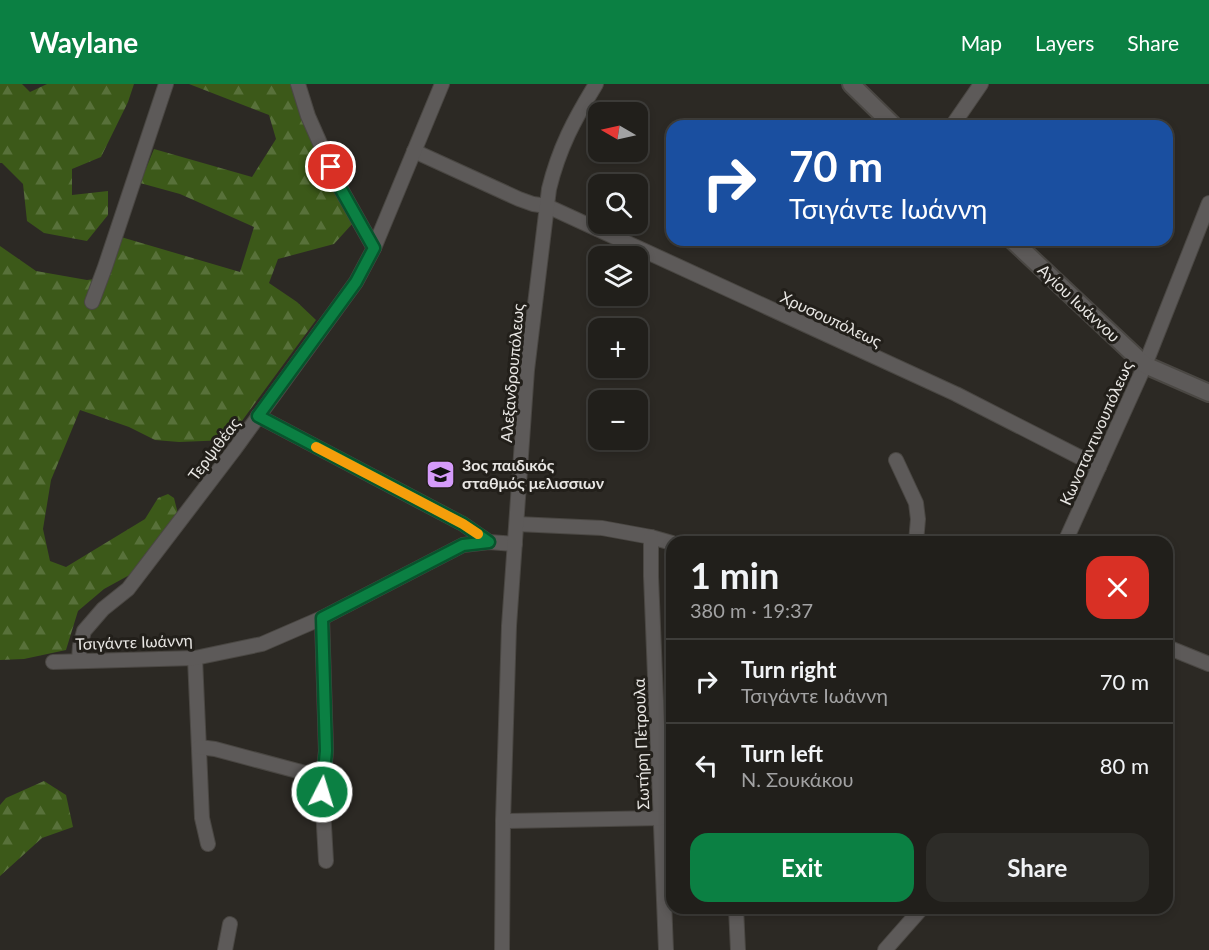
<!DOCTYPE html>
<meta charset="utf-8">
<style>
body{margin:0;font-family:Lato,sans-serif;background:#2d2c28;color:#f1f3f6;height:100vh;display:flex;flex-direction:column;font-size:22px;white-space:nowrap}
*{box-sizing:border-box;margin:0}
p{font-size:20px;color:#a2a2a3}
.icon{flex:none;width:33px;height:33px;fill:none;stroke:currentColor;stroke-width:2;stroke-linecap:round;stroke-linejoin:round}
.map{position:relative;flex:1;overflow:hidden}
.details{position:absolute;left:666px;top:452px;width:507px;height:378px;display:flex;flex-direction:column;background:#211f1b;border-radius:18px;box-shadow:0 3px 9px #0003,0 0 0 2px #3e3d3a}
.details>*{flex:none}
.guide{position:absolute;left:666px;top:36px;width:507px;height:126px;border-radius:18px;box-shadow:0 3px 9px #0003,0 0 0 2px #3e3d3a;background:#1a4fa0;color:#fff;overflow:hidden}
.needle{width:39px;rotate:279deg}
.controls{position:absolute;left:588px;top:18px;display:grid;gap:12px}
.controls a{display:grid;place-items:center;width:60px;height:60px;border-radius:12px;background:#211f1b;box-shadow:0 3px 9px #0003,0 0 0 2px #3e3d3a;font-size:30px}
.pin{position:absolute;display:grid;place-items:center;width:51px;height:51px;color:#fff;margin:-26px;border:3px solid #fff;border-radius:50%;box-shadow:0 2px 6px #0007}
.me{position:absolute;width:66px;margin:-33px;rotate:5deg;stroke-linejoin:round;filter:drop-shadow(0 0 4px #0008)}
.turn{display:flex;align-items:center;gap:21px;height:126px;padding:0 24px;font-size:27px}
.turn .icon{width:78px;height:78px;stroke-width:2.5}
.turn b{display:block;font-size:42px;line-height:51px}
.round{display:grid;place-items:center;flex:none;width:63px;height:63px;border-radius:18px;background:#2d2c28}
.summary{display:flex;align-items:center;justify-content:space-between;height:102px;padding:0 24px}
h1{font-size:36px;font-weight:700;line-height:45px}
.cta{display:flex;gap:12px;margin-top:auto;padding:12px 24px}
.cta a{flex:1;height:69px;border-radius:18px;background:#0b8043;color:#fff;font-size:24px;font-weight:700;line-height:69px;text-align:center}
.cta a+a{background:#2d2c28;color:#f1f3f6}
ul{padding:0;list-style:none}
li{display:flex;align-items:center;gap:18px;height:84px;padding:0 24px;border-top:2px solid #3e3d3a}
li div{flex:1}
li b{display:block;font-size:22px}
li em{font-style:normal}
header{display:flex;align-items:center;gap:36px;box-sizing:border-box;height:84px;padding:0 30px;background:#0b8043;color:#fff}
header strong{font-size:28px}
nav{display:flex;gap:33px;margin-inline-start:auto;font-size:21px}
.map>svg:first-child{display:block}
.forest{fill:url(#forest-firs)}
.lines{fill:none;stroke-linecap:round;stroke-linejoin:round}
.minor-casing{stroke:#4a4743;stroke-width:16}
.tertiary-casing{stroke:#4a4743;stroke-width:20}
.minor{stroke:#5d5a59;stroke-width:14}
.tertiary{stroke:#5d5a59;stroke-width:16}
.route-casing{stroke:#07532c;stroke-width:15}
.route{stroke:#0b8043;stroke-width:10}
.slow{stroke:#f59e0b;stroke-width:10}
.labels{text-anchor:middle;stroke-width:6;stroke-linejoin:round;paint-order:stroke}
.street-label{font-size:16px;fill:#e8e6e3;stroke:#221f1a}
.poi-label{font-size:16px;font-weight:bold;fill:#e8e6e3;stroke:#221f1a;text-anchor:start}
</style>
<header>
<strong>Waylane</strong>
<nav><a>Map</a><a>Layers</a><a>Share</a></nav>
</header>
<div class="map">
<svg width="1209" height="866" viewBox="0 0 1209 866">
<defs>
<pattern id="forest-firs" width="22" height="20" patternUnits="userSpaceOnUse" patternTransform="scale(1.5)"><rect width="22" height="20" fill="#3c5919"/><path d="M5 1l3.5 6h-7zM16 11l3.5 6h-7z" fill="#58713a"/></pattern>
</defs>
<rect width="100%" height="100%" fill="#2c2924"/>
<!-- forest -->
<g class="forest">
<path d="M0,0H22L30,8L47,0H134L128,18L101,73L72,85V111L108,107V131L87,157L44,149L27,137L23,100L2,79H0Z"/>
<path d="M189,0H292L300,29L326,94L353,139L334,160L278,175L269,199L297,218L316,236L228,356L179,358L155,356L129,343L80,326L51,396L43,445L50,477L66,483L145,435L158,414L168,410L174,414L178,430L135,488L104,505L78,527L66,566L24,575L0,576V162L36,187L87,196L109,193L121,153L240,188L254,143L180,110L140,99L154,65L252,93L276,55L269,31Z"/>
<path d="M44,697L66,711L73,743L42,754L0,792V721L6,714Z"/>
</g>
<g class="lines">
<defs>
<g id="minor">
<path d="M298,0L308,32L338,100L374,164"/>
<path d="M952,42L981,0"/>
<path d="M414,67L519,115L533,120L547,122L956,310L1099,383"/>
<path d="M92,218L105,183L166,0"/>
<path d="M258,332L463,440L489,458"/>
<path d="M896,376L916,419L918,435L916,458"/>
<path d="M517,440L602,444L651,453L672,459"/>
<path d="M651,453V492L666,866"/>
<path d="M1065,458L1145,281L1209,119"/>
<path d="M322,534L326,667L322,707L326,777"/>
<path d="M1167,563L1209,580"/>
<path d="M195,574L202,734L208,760"/>
<path d="M79,576L80,562L84,547L103,525L128,505L234,366L356,198L374,164L442,0"/>
<path d="M53,578L195,574L262,560L322,534L463,461L489,458L515,460"/>
<path d="M199,663L215,665L324,694"/>
<path d="M503,737L661,734"/>
<path d="M736,824L738,866"/>
<path d="M225,866L230,840"/>
<path d="M502,866L503,737L509,542L527,286L549,105C559,64 574,36 596,0"/>
<path d="M885,866L922,824"/>
</g>
<g id="tertiary">
<path d="M851,0L894,42"/>
<path d="M1012,156L1145,281L1209,309"/>
</g>
</defs>
<!-- minor casing -->
<use href="#minor" class="minor-casing"/>
<!-- tertiary casing -->
<use href="#tertiary" class="tertiary-casing"/>
<!-- minor -->
<use href="#minor" class="minor"/>
<!-- tertiary -->
<use href="#tertiary" class="tertiary"/>
</g>
<g class="lines">
<defs>
<path id="route" d="M322,708L326,667L322,534L463,461L489,458L463,440L258,332L356,198L374,164L338,100L331,83"/>
</defs>
<!-- route casing -->
<use href="#route" class="route-casing"/>
<!-- route -->
<use href="#route" class="route"/>
<!-- slow -->
<path class="slow" d="M316,363L463,440L478,450"/>
</g>
<!-- icons -->
<defs>
<symbol id="school-square" viewBox="-11 -11 22 22"><rect x="-9" y="-9" width="18" height="18" rx="4" fill="#d59bfa" stroke="#221f1a"/><path d="M0-5L7-2L0 1L-7-2ZM-4 1L0 2.5L4 1V4Q0 6-4 4Z" fill="#111"/></symbol>
</defs>
<g fill-rule="evenodd">
<use href="#school-square" x="424" y="374" width="33" height="33"/>
</g>
<g class="labels">
<!-- street labels -->
<g class="street-label">
<text transform="translate(1079 219) rotate(43)" y="6">Αγίου Ιωάννου</text>
<text transform="translate(831 235) rotate(25)" y="6">Χρυσουπόλεως</text>
<text transform="translate(512 289) rotate(-85)" y="6">Αλεξανδρουπόλεως</text>
<text transform="translate(1096 349) rotate(-66)" y="6">Κωνσταντινουπόλεως</text>
<text transform="translate(214 365) rotate(-53)" y="6">Τερψιθέας</text>
<text transform="translate(134 558) rotate(-2)" y="6">Τσιγάντε Ιωάννη</text>
<text transform="translate(641 660) rotate(-92)" y="6">Σωτήρη Πέτρουλα</text>
</g>
<!-- poi labels -->
<g class="poi-label">
<text x="462" y="387">3ος παιδικός<tspan x="462" dy="18">σταθμός μελισσιων</tspan></text>
</g>
</g>
</svg>
<div class="controls">
<a><svg class="needle" viewBox="-14 -14 28 28"><path d="M0-13l5 13h-10z" fill="#e53935"/><path d="M0 13l5-13h-10z" fill="#a2a2a3"/></svg></a>
<a><svg class="icon" aria-label="search" viewBox="0 0 24 24"><circle cx="10" cy="10" r="6"/><path d="M15 15l6 6"/></svg></a>
<a><svg class="icon" aria-label="layers" viewBox="0 0 24 24"><path d="M12 4l9 5-9 5-9-5zM3 14l9 5 9-5"/></svg></a>
<a>+</a>
<a>−</a>
</div>
<div class="pin" style="left:331px;top:83px;background:#d93025"><svg class="icon" aria-label="arrive" viewBox="0 0 24 24"><path d="M6 21V4h12l-3 4 3 4H6"/></svg></div>
<svg class="me" style="left:322px;top:708px" viewBox="-20 -20 40 40"><circle r="17" fill="#0b8043" stroke="#fff" stroke-width="3"/><path d="M0-11L8 9 0 5-8 9z" fill="#fff"/></svg>
<div class="guide">
<div class="turn"><svg class="icon" aria-label="right" viewBox="0 0 24 24"><path d="M7 20v-9h11M14 6l5 5-5 5"/></svg><div><b>70 m</b>Τσιγάντε Ιωάννη</div></div>
</div>
<section class="details">
<div class="summary"><div><h1>1 min</h1><p>380 m · 19:37</p></div><a class="round" style="background:#d93025;color:#fff"><svg class="icon" aria-label="close" viewBox="0 0 24 24"><path d="M6 6l12 12M18 6L6 18"/></svg></a></div>
<ul>
<li><svg class="icon" aria-label="right" viewBox="0 0 24 24"><path d="M7 20v-9h11M14 6l5 5-5 5"/></svg><div><b>Turn right</b><p>Τσιγάντε Ιωάννη</p></div><em>70 m</em></li>
<li><svg class="icon" aria-label="left" viewBox="0 0 24 24"><path d="M17 20v-9H6M10 6l-5 5 5 5"/></svg><div><b>Turn left</b><p>Ν. Σουκάκου</p></div><em>80 m</em></li>
</ul>
<div class="cta"><a>Exit</a><a>Share</a></div>
</section>
</div>
